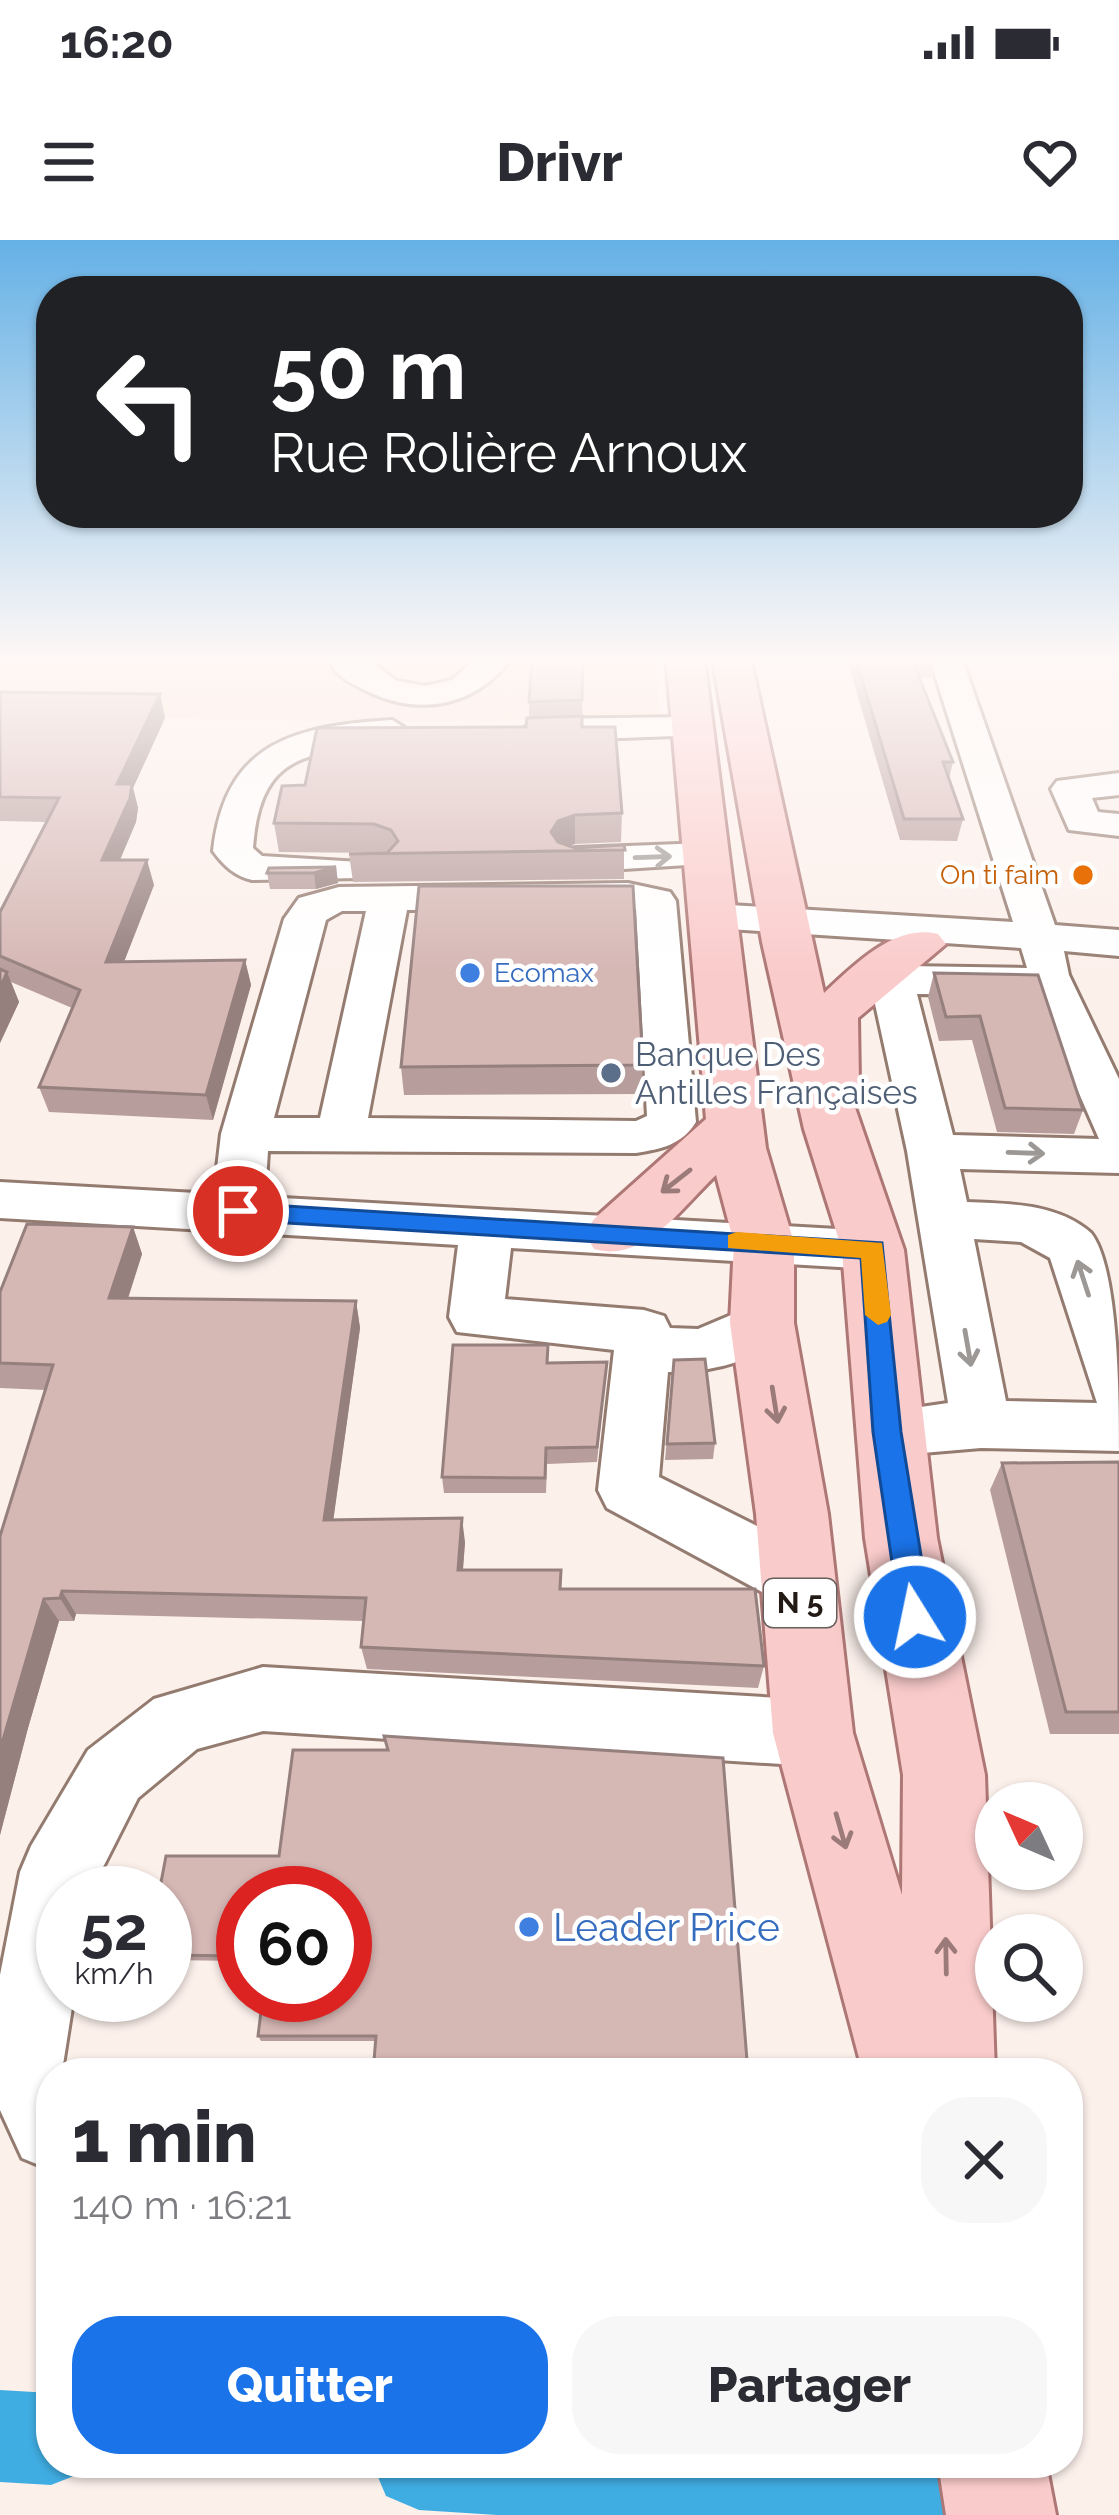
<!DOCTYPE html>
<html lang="fr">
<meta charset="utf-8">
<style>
body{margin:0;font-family:Raleway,sans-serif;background:#f7f7f7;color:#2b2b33;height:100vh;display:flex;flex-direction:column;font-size:45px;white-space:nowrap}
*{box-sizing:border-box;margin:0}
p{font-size:39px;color:#7c7c81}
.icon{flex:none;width:66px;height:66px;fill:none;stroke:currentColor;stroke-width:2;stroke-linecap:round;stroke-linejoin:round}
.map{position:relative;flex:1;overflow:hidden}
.drawer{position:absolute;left:36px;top:1818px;width:1047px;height:420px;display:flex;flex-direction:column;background:#fff;border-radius:48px;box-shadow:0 3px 9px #0004}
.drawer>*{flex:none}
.top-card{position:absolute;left:36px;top:36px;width:1047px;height:252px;border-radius:48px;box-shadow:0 3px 9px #0004;background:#202124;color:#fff;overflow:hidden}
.needle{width:78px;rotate:314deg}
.fabs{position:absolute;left:975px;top:1542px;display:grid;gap:24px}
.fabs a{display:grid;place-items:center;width:108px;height:108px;border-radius:50%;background:#fff;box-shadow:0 3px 9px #0004;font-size:60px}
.speed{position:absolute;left:36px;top:1626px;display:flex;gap:24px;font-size:60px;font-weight:700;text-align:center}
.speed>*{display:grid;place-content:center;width:156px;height:156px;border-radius:50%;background:#fff;box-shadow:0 3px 9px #0004;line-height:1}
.speed small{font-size:30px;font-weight:400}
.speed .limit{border:18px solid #d22;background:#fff;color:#111}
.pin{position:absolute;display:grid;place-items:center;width:102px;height:102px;color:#fff;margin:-51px;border:6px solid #fff;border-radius:50%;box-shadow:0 3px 12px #0007}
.me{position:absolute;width:132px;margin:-66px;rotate:350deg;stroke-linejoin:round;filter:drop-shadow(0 0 9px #0008)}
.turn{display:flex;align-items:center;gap:42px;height:252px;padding:0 36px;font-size:54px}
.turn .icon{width:156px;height:156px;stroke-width:2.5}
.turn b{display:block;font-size:84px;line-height:102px}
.round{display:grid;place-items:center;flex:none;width:126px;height:126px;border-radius:48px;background:#f7f7f7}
.head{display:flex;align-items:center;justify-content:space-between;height:204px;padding:0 36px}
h1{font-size:72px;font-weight:800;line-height:90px}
.primary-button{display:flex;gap:24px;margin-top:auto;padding:24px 36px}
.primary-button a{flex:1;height:138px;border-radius:48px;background:#1a73e8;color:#fff;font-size:48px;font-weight:800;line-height:138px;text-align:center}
.primary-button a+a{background:#f7f7f7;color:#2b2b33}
.status{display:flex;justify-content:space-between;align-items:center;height:84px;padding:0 60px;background:#fff;direction:ltr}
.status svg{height:33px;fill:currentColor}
header{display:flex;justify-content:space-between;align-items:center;height:156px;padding:0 36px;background:#fff;font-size:54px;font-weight:800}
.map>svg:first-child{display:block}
.built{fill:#fde0d3}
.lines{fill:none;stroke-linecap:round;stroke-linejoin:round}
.canal{fill:#40ade2;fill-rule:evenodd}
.minor-casing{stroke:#947b70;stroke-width:6}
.major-casing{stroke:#ad7775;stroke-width:6}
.minor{fill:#fff;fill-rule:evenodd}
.major{fill:#facbcb;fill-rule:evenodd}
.wall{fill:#b79d9b}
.shaded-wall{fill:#95807e}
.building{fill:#d5b7b4;stroke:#95807e;stroke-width:3}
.oneway{stroke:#9c9896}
.oneway2{stroke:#9a7b79}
.route{fill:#1a73e8;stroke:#114b97;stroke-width:3}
.slow{fill:#f59e0b}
.food-dot{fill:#e8710a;stroke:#fff;stroke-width:4.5}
.shop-dot{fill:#3f7fe0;stroke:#fff;stroke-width:4.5}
.service-dot{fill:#5c6f8a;stroke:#fff;stroke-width:4.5}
.labels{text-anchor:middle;stroke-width:9;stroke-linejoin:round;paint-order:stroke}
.far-food-label{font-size:27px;fill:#c56008;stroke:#fff;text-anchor:end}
.far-shop-label{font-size:27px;fill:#366cbe;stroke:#fff;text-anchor:start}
.shield{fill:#fff;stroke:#665f5b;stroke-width:3}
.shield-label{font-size:30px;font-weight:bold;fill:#241a15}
.service-label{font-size:33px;fill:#4e5e75;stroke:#fff;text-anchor:start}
.near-shop-label{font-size:39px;fill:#366cbe;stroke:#fff;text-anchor:start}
</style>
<div class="status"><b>16:20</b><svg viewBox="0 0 49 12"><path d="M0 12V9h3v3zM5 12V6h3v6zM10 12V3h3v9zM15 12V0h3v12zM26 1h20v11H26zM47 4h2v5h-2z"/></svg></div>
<header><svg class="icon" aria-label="menu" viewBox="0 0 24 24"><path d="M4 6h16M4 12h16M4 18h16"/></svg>Drivr<svg class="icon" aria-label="heart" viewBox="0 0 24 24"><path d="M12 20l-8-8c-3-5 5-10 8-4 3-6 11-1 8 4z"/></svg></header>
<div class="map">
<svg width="1119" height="2275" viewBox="0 0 1119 2275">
<rect width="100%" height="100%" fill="#fcf0eb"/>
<!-- built -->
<path class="built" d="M0,416H656L660,478L392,482L0,475Z"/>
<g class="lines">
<!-- canal -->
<g class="canal">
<path d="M0,2150L51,2153V2223H88L84,2232L51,2245L0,2242Z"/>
<path d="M372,2223H961L974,2256L967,2275H497L419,2270L386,2256Z"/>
</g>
<defs>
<g id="minor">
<path d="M330,416H362L397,441L425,446L452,440L479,416H513C476,468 417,478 361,448C347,441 331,433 330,416Z"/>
<path d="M929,416H961L1055,685L1119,690V716L1064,711L1069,735L1119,839V933L960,929L967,962C1008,964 1057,963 1091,993C1119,1028 1119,1161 1119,1211L981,1208L887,1216L866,1209L858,1192L866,1175L948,1163L907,911L872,750L893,730L908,726L1027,728L1021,708L712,688L697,685L691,676L697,667L712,664L1013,682ZM917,754L1036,755L1099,899L953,895ZM974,999L1021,1002L1050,1018L1097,1163L1006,1161Z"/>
<path d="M691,477L703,481L709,488L703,495L539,501L521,490L539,479Z"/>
<path d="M392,480L410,491L404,498C323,519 261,498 253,608L262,616L360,622L366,630L360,638L252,640C235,636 224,626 213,611C225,502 295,486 392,480Z"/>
<path d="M1119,533V555L1092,558L1098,572L1119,574V596L1069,590L1051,549L1057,541Z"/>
<path d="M705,603L719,607L725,615L719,623L576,632L562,628L556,620L562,612L576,608Z"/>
<path d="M628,643L670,652L676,661L696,882C682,905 661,909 636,913L268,911L265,957L873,991L892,996L899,1010L892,1024L873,1029L511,1008L505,1059L644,1070L664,1076L670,1088L698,1089L762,1062L782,1068L790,1083C769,1121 708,1133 668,1132L659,1237L811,1313L831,1344L822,1364L799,1372L607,1268L598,1250L614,1110L457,1092L449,1077L458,1005L0,978V942L214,954L221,894L284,679L299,658L339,647ZM636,669L647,876L636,881L368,878L407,670ZM342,671H366L320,878H274L326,680Z"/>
<path d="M263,1427L813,1460L837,1470L848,1493L837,1516L813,1526L263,1491L197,1509L138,1558L90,1653H63V1755H74L63,1825L67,1833H51V1930L22,1918L0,1870V1735L20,1632L31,1606L88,1510L154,1459Z"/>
</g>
<g id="major">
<path d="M666,416H704L766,908L794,1003V1083L828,1274L853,1493L902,1655L903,1535L865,1298L842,1010L804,889L762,702L712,416H750L824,753C854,725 895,683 938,694L946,704L858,778L859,843L851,856L904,1010L937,1298L985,1535L995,1833H863L773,1493L756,1274L730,1083L734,1003L716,935C682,967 644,1024 594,1009L585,994L594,979L706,879Z"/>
<path d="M938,2223H1046L1056,2275H946Z"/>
</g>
</defs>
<!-- minor casing -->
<use href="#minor" class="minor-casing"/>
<!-- major casing -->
<use href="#major" class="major-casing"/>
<!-- minor -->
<use href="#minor" class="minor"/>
<!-- major -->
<use href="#major" class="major"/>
</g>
<!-- wall -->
<g class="wall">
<path d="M583,416L582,487L622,573L621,602L575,604L569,606L575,608L624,605V639L353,642L349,614L379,613L279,612L274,583L305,545L526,487L529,478V462Z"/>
<path d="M846,416H935L931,438L919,437L953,522L949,539L963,579L957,601L900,600Z"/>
<path d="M0,452L160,454L165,478L133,548L138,568L136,582L120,620L154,645L124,722L245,720L251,745L213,880L49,872L39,847L72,768L11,742L19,762L0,803V672L46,582L0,581Z"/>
<path d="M336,627L338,643L316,649H270L267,633Z"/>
<path d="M934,733L1083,870L1074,894L997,892L972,800L939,801L928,757Z"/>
<path d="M643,825L641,854L404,855L401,827Z"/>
<path d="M133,987L142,1014L128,1059L356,1061L360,1088L333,1280L465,1302L463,1330L561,1349L764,1426L758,1448L367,1429L361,1407L364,1381L76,1374L74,1381H59L28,1488L0,1595V1296L46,1150L0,1148V1052Z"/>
<path d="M674,1120L715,1203L713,1219L665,1220Z"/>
<path d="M607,1122L597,1222L547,1224L546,1253H444L442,1237L548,1123Z"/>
<path d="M1119,1222V1494H1050L990,1250L1002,1223Z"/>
<path d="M723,1518L376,1801H261L258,1796L345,1755L243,1653V1721L165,1720V1653L279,1616Z"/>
</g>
<!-- shaded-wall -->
<g class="shaded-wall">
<path d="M160,454L165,478L133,548L138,568L136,582L109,645L102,620L117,544Z"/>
<path d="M575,575V604L558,609L551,592L558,581Z"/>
<path d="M147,620L154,645L114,747L106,722Z"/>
<path d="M336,627L338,643L316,649L314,633Z"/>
<path d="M245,720L251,745L213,880L206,855Z"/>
<path d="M7,732L19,762L0,803V748Z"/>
<path d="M133,987L142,1014L119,1085L109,1058Z"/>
<path d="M356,1061L360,1088L330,1304L324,1280Z"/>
<path d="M462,1278L465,1302L461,1353L458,1330Z"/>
<path d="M62,1351L76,1374L74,1381L60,1358Z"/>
<path d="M44,1359L59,1381L28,1488L0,1595V1510Z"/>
</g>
<!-- building -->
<g class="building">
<path d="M532,416H583L582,460L529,462Z"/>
<path d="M855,416H935L911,417L953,522H943L963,579H904Z"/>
<path d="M0,452L160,454L117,544H132L130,558L102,620H147L106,722L245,720L206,855L39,847L80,750L0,716V672L59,558L0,557Z"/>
<path d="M582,476V487H615L622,573L575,575L558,581L551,592L558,602L575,608L624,605L625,610L349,614L387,613L398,601L391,590L374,584L274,583L282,546L305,545L317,488L526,487L527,478Z"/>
<path d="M336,627L314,633H267L269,628Z"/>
<path d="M419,646H633L643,825L401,827Z"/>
<path d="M0,729L7,732L0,748Z"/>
<path d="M934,733L1038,735L1083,870L1005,868L980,776L946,777Z"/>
<path d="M27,984L133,987L109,1058L356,1061L324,1280L462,1278L458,1330H561L560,1349H755L764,1426L361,1407L366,1358L62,1351L60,1358L44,1359L0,1510V1296L53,1125L0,1123V1052Z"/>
<path d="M453,1105H548L547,1123L607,1122L597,1207L546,1208L545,1238L442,1237Z"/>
<path d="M705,1119L715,1203L667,1204L674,1120Z"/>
<path d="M1119,1222V1472H1066L1002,1223Z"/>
<path d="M384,1496L723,1518L748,1833H373L376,1796H258L263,1755H345V1653H243V1716L165,1715V1653H159L166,1616H279L293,1510H388Z"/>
</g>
<!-- one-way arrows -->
<defs><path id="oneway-shaft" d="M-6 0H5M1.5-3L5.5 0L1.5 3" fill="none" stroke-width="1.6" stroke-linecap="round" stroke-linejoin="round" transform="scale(3)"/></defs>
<g class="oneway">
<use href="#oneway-shaft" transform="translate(653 617) rotate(-2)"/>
<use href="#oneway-shaft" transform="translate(1026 913) rotate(2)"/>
<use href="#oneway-shaft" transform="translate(1083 1038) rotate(-108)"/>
<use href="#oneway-shaft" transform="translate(968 1108) rotate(80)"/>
</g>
<g class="oneway2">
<use href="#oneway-shaft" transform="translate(676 941) rotate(142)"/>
<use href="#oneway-shaft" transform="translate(775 1165) rotate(81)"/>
<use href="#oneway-shaft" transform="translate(841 1591) rotate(74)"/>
<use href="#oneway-shaft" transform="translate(946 1716) rotate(-91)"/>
</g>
<!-- sky -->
<linearGradient id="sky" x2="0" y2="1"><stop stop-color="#65b1e6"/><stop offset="0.57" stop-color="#fef8f6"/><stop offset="1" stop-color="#fef8f6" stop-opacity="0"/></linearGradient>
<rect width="1119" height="735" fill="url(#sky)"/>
<!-- route -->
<path class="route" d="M238,963L882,1003L901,1192L931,1377L926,1387H904L900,1377L873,1192L861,1018L238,980L225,971Z"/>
<!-- slow -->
<path class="slow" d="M737,992L882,1003L891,1075L887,1082L878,1085L865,1075L861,1018L728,1008V995Z"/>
<!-- markers -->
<circle class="food-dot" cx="1083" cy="635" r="12"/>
<g class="shop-dot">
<circle cx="470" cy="733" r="12"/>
<circle cx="529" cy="1687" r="12"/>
</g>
<circle class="service-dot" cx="611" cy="833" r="12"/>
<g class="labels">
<!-- far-food labels -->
<g class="far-food-label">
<text x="1059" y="644">On ti faim</text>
</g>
<!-- far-shop labels -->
<g class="far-shop-label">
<text x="494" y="742">Ecomax</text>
</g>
<!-- shield labels -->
<rect class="shield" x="764" y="1339" width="72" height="48" rx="9"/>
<g class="shield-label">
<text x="800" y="1373">N 5</text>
</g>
<!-- service labels -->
<g class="service-label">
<text x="635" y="826">Banque Des<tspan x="635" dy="38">Antilles Françaises</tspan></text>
</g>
<!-- near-shop labels -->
<g class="near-shop-label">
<text x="553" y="1701">Leader Price</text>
</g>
</g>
</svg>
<div class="fabs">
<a><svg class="needle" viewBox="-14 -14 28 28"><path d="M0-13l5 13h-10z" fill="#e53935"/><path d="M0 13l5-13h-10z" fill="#7c7c81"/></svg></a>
<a><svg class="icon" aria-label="search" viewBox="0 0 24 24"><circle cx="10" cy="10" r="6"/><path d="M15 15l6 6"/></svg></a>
</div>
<div class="speed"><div>52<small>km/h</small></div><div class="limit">60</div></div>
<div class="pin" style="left:238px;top:971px;background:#d93025"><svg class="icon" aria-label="arrive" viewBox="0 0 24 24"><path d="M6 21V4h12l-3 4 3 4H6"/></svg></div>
<svg class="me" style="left:915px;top:1377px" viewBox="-20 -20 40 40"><circle r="17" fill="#1a73e8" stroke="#fff" stroke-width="3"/><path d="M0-11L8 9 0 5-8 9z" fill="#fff"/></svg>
<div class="top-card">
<div class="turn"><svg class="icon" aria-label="left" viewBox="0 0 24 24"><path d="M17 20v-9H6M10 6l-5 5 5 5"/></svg><div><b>50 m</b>Rue Rolière Arnoux</div></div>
</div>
<section class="drawer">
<div class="head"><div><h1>1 min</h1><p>140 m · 16:21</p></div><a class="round"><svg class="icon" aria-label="close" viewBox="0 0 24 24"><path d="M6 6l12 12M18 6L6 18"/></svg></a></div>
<div class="primary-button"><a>Quitter</a><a>Partager</a></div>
</section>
</div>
